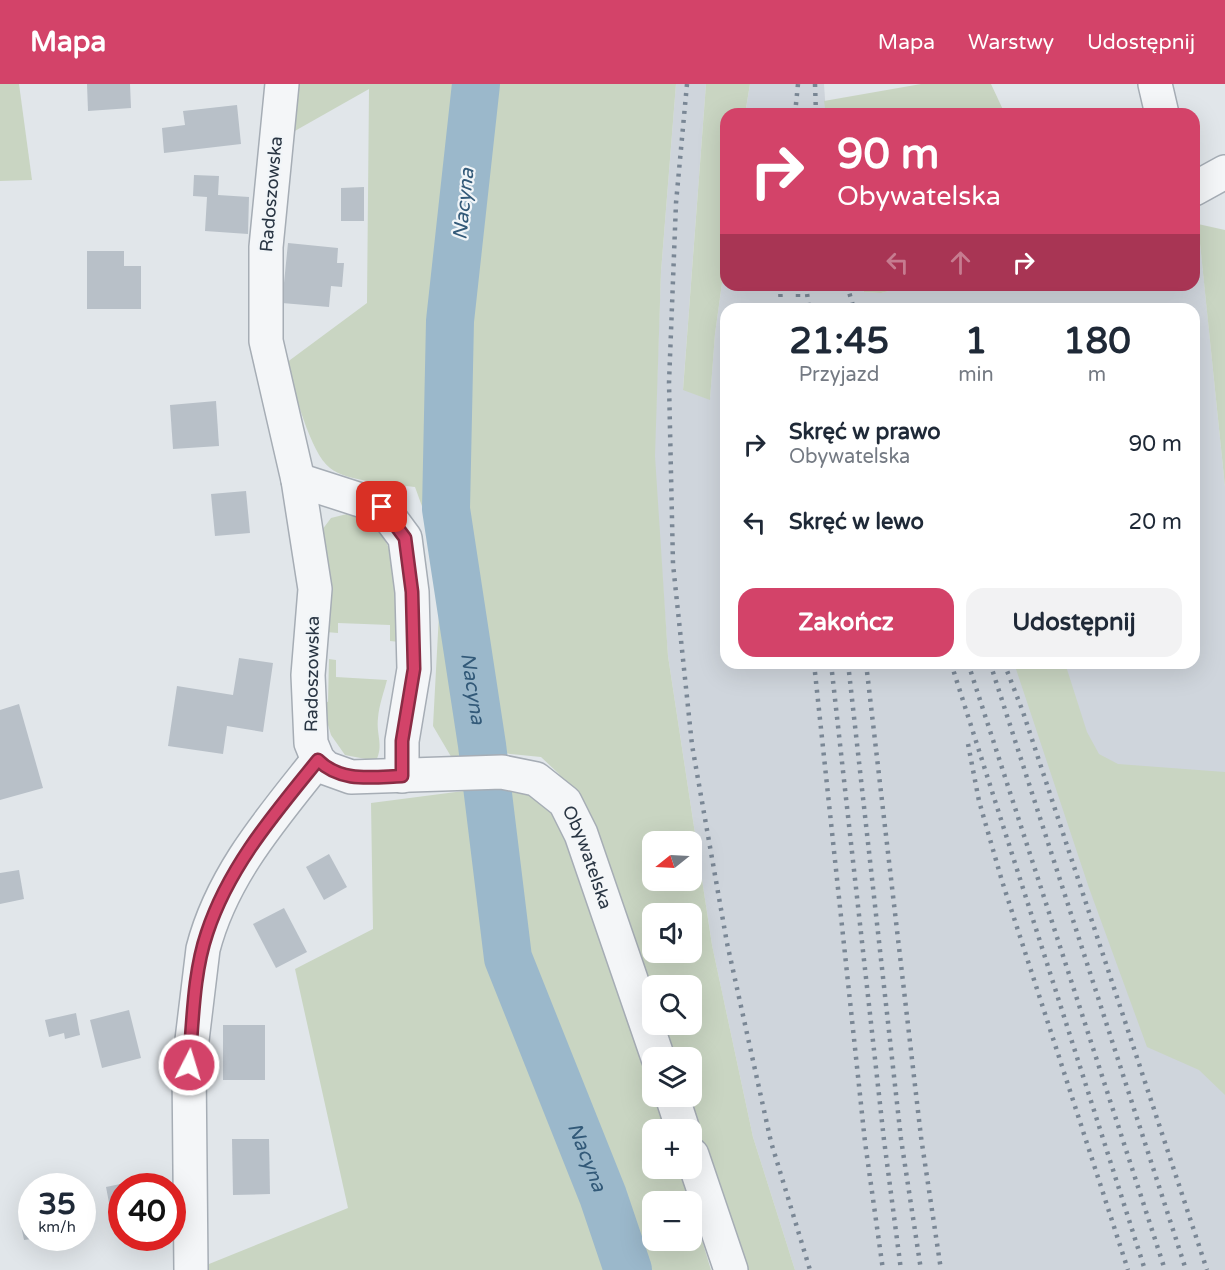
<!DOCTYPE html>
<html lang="pl">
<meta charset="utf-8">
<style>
body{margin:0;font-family:"Varela Round",sans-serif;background:#f2f2f3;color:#1f2937;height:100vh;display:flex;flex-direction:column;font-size:22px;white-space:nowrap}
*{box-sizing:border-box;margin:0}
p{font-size:20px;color:#747a83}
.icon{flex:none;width:33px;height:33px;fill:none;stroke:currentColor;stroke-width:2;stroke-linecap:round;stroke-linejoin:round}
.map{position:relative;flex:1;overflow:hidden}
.details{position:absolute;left:720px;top:219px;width:480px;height:366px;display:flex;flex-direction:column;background:#fff;border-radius:18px;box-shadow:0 6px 24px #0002}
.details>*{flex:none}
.hud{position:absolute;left:720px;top:24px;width:480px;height:183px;border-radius:18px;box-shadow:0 6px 24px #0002;background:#d34369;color:#fff;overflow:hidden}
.needle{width:39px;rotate:252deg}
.controls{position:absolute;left:642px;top:747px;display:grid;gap:12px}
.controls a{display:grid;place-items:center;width:60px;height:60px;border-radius:12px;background:#fff;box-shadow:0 6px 24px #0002;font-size:30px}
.speed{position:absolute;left:18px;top:1089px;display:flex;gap:12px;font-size:30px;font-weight:700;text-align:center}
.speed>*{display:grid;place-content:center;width:78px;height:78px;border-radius:50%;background:#fff;box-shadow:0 6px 24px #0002;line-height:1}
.speed small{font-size:15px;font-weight:400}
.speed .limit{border:9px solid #d22;background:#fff;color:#111}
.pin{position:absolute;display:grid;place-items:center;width:51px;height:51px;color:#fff;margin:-26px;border-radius:12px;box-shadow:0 3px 9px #0006}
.me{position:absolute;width:66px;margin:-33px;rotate:5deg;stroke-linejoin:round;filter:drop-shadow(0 0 4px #0008)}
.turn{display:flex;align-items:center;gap:21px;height:126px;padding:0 18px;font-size:27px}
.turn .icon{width:78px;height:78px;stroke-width:2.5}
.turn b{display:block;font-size:42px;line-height:51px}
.lanes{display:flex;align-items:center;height:57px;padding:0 18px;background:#0003;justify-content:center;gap:30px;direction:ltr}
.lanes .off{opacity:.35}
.eta{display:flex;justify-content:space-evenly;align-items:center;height:102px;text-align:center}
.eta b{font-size:36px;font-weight:800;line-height:42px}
.cta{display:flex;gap:12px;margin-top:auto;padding:12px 18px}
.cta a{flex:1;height:69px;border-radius:18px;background:#d34369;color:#fff;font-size:24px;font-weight:800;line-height:69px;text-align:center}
.cta a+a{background:#f2f2f3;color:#1f2937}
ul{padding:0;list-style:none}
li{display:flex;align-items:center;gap:18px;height:78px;padding:0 18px}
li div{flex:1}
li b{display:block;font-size:22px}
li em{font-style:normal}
header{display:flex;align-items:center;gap:36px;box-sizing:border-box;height:84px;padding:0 30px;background:#d34369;color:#fff}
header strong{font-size:28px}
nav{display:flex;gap:33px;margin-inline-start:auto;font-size:21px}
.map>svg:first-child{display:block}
.built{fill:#cfd5dc;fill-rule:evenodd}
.green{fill:#c9d5c2;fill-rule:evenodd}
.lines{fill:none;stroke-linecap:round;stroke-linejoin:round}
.river{stroke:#9bb8cb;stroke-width:48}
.building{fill:#b8c0c8}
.minor-casing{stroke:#a6adb5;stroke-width:36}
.minor{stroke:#f4f6f8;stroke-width:33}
.rail{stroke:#7a8795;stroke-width:4.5;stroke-dasharray:3 6;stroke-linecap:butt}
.route-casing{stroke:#892c44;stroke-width:15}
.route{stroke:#d34369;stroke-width:10}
.labels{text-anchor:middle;stroke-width:4.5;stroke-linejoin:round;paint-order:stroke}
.street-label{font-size:18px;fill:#293543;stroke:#f1f5f8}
.water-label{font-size:20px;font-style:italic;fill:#325978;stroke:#f1f5f8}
</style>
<header>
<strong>Mapa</strong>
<nav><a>Mapa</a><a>Warstwy</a><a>Udostępnij</a></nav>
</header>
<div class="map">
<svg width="1225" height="1186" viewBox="0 0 1225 1186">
<rect width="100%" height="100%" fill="#e1e6ea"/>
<!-- built -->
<g class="built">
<path d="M676,0H706L683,305L710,315L715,250L726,170V201H862L864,208L881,209L912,201H1194V139H1198L1225,403V1186H795L753,1053L712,861L668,572L654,378L661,188ZM726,225H1194V579H726Z"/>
<path d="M750,0H824L826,30H745Z"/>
</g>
<!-- green -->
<g class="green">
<path d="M0,0H19L32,96L0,97Z"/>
<path d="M297,0H465L438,225L439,369L441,423L476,678L456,681L433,642L439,530L427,436L415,403C393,400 347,398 330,384C310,369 294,304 286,279L367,219L369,5L293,48Z"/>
<path d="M486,0H676L661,188L655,372L668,572L712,861L753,1053L795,1186H745L686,1013L692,1012V974L672,973L661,941L692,940V902H652V918L559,690L541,673L492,668L453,424ZM652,758H692V796H652ZM652,830H692V868H652Z"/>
<path d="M706,0H750L745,30H726V170L715,250L710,316L683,306Z"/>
<path d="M921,0H991L1005,30H826L824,17Z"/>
<path d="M1198,140L1225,146V403Z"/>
<path d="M862,201H912L881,209L864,208Z"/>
<path d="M347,430L365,431C401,464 403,511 400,558L390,557V541L338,539V549L326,548L322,446L331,434Z"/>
<path d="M329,575L336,576V593L387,596C384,608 379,621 378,634C376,651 384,661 376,677L345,671L331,651L321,617L328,618Z"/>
<path d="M1014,579H1065L1087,648L1099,670L1118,680L1225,688V1011L1199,986L1147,963L1089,804Z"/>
<path d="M479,705L503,877L595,1110L619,1186H209V1180L348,1124L295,885L373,845L371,719Z"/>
<path d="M498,705L528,708L557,720L652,1004V1012L655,1013L666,1045L652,1046V1084L679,1085L690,1117L652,1118V1156H692V1123L711,1186H642L597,1050L520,876Z"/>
</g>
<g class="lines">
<!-- river -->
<path class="river" id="s1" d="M476,0L450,237L446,425L482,661L508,874L603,1112L628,1186"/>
</g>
<!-- building -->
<g class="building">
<path d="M87,0H130L131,24L88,27Z"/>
<path d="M237,21L241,60L164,69L162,44L185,41L183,27Z"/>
<path d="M194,91L219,92L218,111L249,113L248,150L205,147L207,113L193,112Z"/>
<path d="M364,103V137H341V104Z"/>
<path d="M288,159L338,164L337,179H344L342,203L331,202L329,223L282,219Z"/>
<path d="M87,167H124V182H141V225H87Z"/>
<path d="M216,317L219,362L173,365L170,321Z"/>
<path d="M246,407L250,449L215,452L211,410Z"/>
<path d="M239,574L273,579L263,648L227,642L223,670L168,662L177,602L233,611Z"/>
<path d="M19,620L43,704L0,716V626Z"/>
<path d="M329,770L347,803L324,816L306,783Z"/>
<path d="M19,786L24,815L0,820V789Z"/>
<path d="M284,824L307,868L276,884L253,840Z"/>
<path d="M129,926L141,974L102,984L90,936Z"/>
<path d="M76,929L80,951L65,955L64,949L49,953L45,936Z"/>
<rect x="223" y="941" width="42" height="55"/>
<path d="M232,1055H269L270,1110L233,1111Z"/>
<path d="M144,1095L145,1102H122V1149L115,1150L106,1103Z"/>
<path d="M32,1129V1155L24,1156L19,1132Z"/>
</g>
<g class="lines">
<defs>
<g id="minor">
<path id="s2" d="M282,0L266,163V257L298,396L315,505L308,591L311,659L318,676L326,684L351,693L502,688L536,695L565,718L581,750L658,974"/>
<path d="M1155,0L1162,30"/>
<path d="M1194,105L1225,88"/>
<path d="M298,396L382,423L405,454L412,508L414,585L402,657V692"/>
<path d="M672,1012L683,1046"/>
<path d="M692,1071L731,1186"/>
<path d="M191,1186L189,981L203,865C222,791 272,734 318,676"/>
</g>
</defs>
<!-- minor casing -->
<use href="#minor" class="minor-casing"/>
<!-- minor -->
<use href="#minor" class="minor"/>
<!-- rail -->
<g class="rail">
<path d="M687,0L676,119L669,299L673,480L692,661L727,859L771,1058L810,1186"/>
<path d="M815,0L816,30"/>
<path d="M795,30L798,0"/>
<path d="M780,201L781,225"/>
<path d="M798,201V225"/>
<path d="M806,201L809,225"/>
<path d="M847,201L854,225"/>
<path d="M814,579L865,1058L883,1186"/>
<path d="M831,579L884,1056L901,1186"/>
<path d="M848,579L901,1055L921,1186"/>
<path d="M866,579L921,1053L941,1186"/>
<path d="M951,579L1145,1186"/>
<path d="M968,579L1165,1186"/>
<path d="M990,579L1186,1186"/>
<path d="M1004,579L1023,628L1207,1186"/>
<path d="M968,660L979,717L1002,797L1128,1186"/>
</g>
</g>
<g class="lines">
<defs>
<path id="route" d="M189,981C193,938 193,890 207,849C229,782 275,729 318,676C341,699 372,693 402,692V657L414,585L412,508L405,454L382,423"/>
</defs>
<!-- route casing -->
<use href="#route" class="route-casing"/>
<!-- route -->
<use href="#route" class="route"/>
</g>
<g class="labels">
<!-- street labels -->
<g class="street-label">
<text transform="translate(271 110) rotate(-85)" y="6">Radoszowska</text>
<text transform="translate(312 590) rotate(-89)" y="6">Radoszowska</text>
<text dy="6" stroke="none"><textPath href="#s2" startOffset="1004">Obywatelska</textPath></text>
</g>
<!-- water labels -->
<g class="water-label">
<text transform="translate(463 120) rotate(-84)" y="7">Nacyna</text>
<text dy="7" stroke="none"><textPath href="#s1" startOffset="608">Nacyna</textPath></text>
<text dy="7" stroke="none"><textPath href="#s1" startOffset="1094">Nacyna</textPath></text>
</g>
</g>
</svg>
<div class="controls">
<a><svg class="needle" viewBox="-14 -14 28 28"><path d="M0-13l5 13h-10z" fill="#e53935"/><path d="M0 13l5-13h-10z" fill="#747a83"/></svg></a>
<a><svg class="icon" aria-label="sound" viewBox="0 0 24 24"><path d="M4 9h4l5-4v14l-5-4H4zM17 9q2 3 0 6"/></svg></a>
<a><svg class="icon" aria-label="search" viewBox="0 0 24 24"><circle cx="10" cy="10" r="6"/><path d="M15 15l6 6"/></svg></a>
<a><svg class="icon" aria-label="layers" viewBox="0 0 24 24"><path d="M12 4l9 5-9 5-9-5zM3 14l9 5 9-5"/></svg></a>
<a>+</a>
<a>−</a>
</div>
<div class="speed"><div>35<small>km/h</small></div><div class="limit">40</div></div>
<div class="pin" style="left:382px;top:423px;background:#d93025"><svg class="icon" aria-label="arrive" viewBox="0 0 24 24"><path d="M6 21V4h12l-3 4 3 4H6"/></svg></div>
<svg class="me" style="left:189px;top:981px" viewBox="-20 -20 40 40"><circle r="17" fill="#d34369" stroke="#fff" stroke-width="3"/><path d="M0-11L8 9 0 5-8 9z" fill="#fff"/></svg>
<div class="hud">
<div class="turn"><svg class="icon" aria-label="right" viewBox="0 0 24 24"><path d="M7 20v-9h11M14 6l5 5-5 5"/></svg><div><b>90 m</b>Obywatelska</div></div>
<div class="lanes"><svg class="icon off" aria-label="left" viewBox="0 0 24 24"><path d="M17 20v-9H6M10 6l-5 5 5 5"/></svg><svg class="icon off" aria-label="ahead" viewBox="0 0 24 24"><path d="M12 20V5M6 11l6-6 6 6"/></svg><svg class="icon" aria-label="right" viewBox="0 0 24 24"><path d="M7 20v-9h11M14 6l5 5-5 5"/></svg></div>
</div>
<section class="details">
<div class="eta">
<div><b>21:45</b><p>Przyjazd</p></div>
<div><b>1</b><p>min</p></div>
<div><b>180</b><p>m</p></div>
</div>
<ul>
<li><svg class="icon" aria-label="right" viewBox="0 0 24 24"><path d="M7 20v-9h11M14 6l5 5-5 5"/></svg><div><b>Skręć w prawo</b><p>Obywatelska</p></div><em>90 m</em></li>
<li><svg class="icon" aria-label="left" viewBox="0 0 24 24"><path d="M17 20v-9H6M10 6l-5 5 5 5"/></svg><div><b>Skręć w lewo</b></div><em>20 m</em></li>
</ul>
<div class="cta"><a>Zakończ</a><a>Udostępnij</a></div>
</section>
</div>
